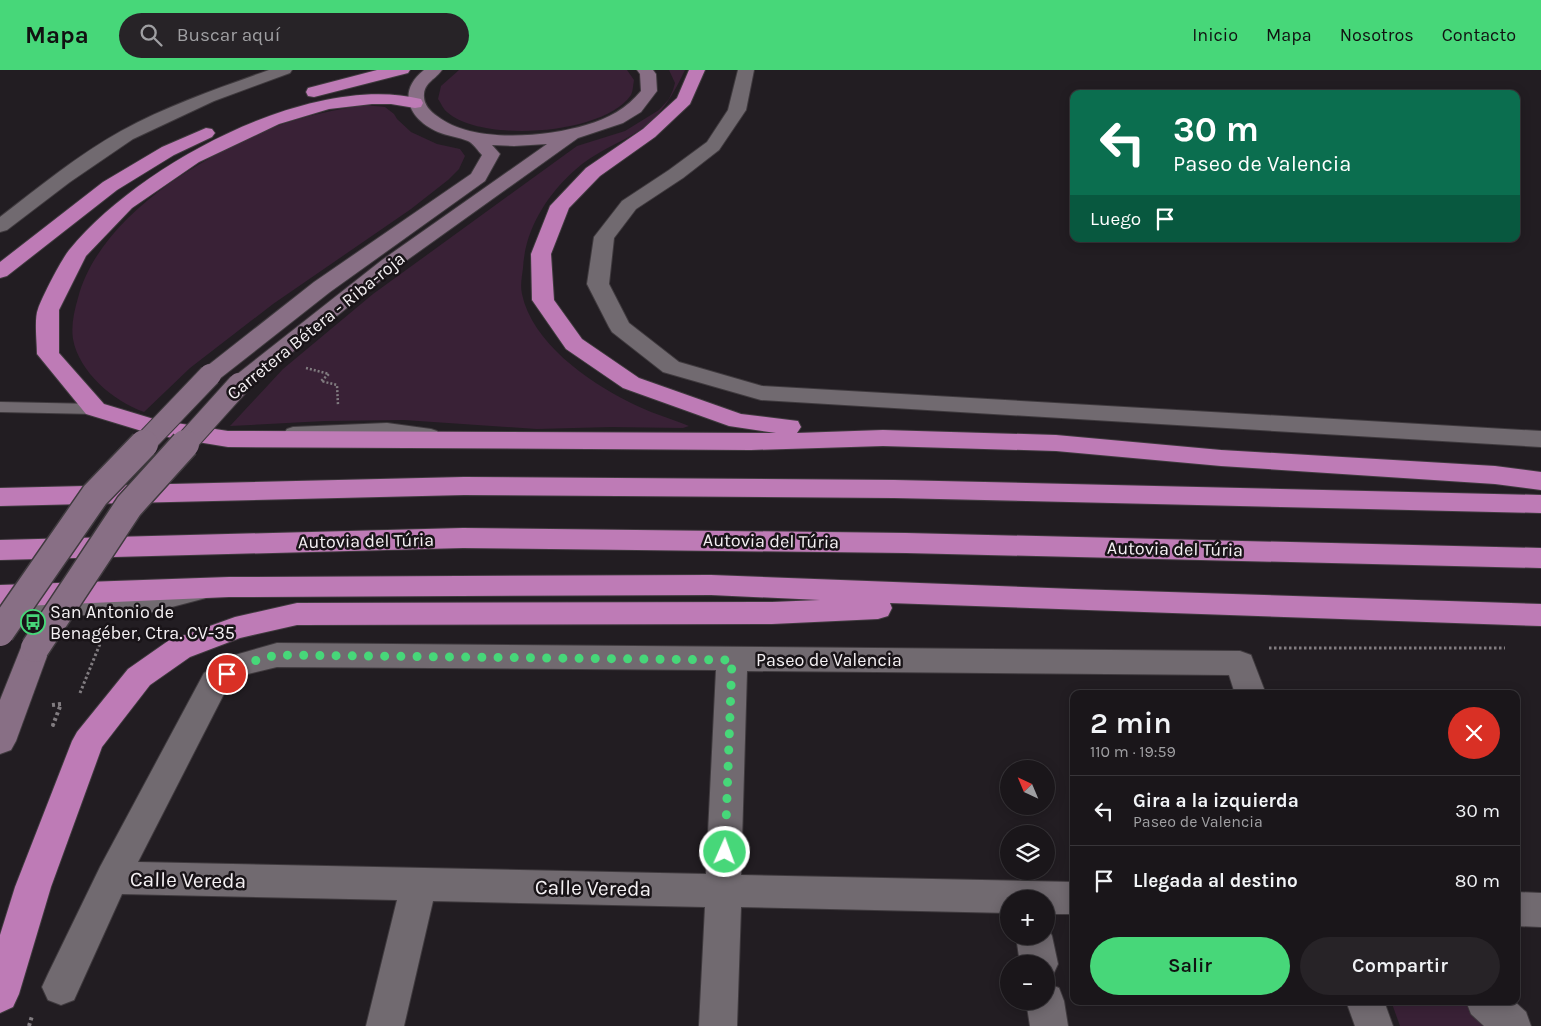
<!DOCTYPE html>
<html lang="es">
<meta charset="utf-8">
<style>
body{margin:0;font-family:Karla,sans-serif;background:#272327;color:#f1f3f6;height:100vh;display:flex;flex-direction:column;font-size:19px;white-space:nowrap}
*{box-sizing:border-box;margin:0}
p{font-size:16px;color:#9f9fa2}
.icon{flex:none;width:28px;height:28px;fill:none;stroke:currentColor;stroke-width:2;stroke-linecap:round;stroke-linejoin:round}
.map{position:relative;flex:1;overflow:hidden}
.drawer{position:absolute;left:1070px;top:620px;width:450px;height:315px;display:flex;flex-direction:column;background:#1a161a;border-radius:10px;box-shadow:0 2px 12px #0003,0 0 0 1px #383539}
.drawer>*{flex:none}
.banner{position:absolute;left:1070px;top:20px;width:450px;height:152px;border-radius:10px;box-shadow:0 2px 12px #0003,0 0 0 1px #383539;background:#0b6e4f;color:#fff;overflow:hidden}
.needle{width:32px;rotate:316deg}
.controls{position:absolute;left:1000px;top:690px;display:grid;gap:10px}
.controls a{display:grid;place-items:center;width:55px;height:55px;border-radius:50%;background:#1a161a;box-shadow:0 2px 12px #0003,0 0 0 1px #383539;font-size:25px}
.pin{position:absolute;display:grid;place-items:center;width:42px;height:42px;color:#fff;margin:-21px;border:2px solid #fff;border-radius:50%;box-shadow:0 1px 5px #0007}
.me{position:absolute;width:55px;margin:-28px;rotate:2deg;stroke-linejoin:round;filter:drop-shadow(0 0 4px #0008)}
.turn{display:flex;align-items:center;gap:18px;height:105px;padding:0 20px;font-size:22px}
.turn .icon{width:65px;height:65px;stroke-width:2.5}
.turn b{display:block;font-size:35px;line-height:42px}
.then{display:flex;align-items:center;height:48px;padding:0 20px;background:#0003;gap:10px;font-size:19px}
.round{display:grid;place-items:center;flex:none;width:52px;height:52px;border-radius:26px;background:#272327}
.headline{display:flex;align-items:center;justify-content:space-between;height:85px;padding:0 20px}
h1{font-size:30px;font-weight:600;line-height:38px}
.action{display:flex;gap:10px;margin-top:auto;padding:10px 20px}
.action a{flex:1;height:58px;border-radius:30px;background:#47d779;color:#111;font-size:20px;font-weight:600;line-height:58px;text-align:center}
.action a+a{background:#272327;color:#f1f3f6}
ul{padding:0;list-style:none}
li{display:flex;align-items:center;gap:15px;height:70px;padding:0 20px;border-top:1px solid #383539}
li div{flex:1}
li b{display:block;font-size:19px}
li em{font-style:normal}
header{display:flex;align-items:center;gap:30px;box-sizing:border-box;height:70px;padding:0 25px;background:#47d779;color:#111}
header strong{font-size:24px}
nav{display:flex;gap:28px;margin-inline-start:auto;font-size:18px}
.search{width:350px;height:45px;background:#272327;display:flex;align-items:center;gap:12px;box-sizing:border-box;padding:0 18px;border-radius:28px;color:#9f9fa2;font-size:19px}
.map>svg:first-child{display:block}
.green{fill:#392136}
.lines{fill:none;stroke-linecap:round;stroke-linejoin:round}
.lane-casing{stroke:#3f3a3e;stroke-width:2}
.street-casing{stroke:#3f3a3e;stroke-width:2}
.secondary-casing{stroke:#3f3a3e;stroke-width:2}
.highway-casing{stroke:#3f3a3e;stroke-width:2}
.path-far2{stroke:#817c80;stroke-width:2.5;stroke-dasharray:2 2;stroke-linecap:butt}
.path-far1{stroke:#817c80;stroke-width:3;stroke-dasharray:2.5 2.5;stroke-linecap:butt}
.path{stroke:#817c80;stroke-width:4;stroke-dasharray:3 3;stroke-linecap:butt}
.lane{fill:#716a70;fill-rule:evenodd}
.street{fill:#716a70;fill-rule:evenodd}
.secondary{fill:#886f85;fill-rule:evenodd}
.highway{fill:#be7bb6;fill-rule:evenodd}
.secondary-bridge-far1-casing{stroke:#3f3a3e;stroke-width:24;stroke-linecap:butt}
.secondary-bridge-casing{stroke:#3f3a3e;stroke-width:31;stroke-linecap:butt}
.secondary-bridge-far1{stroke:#886f85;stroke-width:22}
.secondary-bridge{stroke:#886f85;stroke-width:28}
.route{stroke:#47d779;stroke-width:9;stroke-dasharray:0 16.2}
.labels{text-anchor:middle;stroke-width:5;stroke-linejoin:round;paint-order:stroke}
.street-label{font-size:18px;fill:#f5f1f4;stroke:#191418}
.poi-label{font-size:18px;fill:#f5f1f4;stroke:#191418;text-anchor:start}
.near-street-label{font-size:21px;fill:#f5f1f4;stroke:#191418}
</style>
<header>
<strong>Mapa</strong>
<div class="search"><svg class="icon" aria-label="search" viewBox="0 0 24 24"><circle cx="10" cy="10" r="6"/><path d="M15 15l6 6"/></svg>Buscar aquí</div>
<nav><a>Inicio</a><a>Mapa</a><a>Nosotros</a><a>Contacto</a></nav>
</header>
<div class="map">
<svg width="1541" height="956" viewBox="0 0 1541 956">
<rect width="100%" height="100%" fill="#221d22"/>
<!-- green -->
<g class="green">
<path d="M459,0H627L634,10C633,15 633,21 631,25C604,65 481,73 447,42C443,39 441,33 438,29L441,16Z"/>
<path d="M669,0H685C674,23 662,45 640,60C619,74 594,82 575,100C547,125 525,159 523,198C522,206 520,216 522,224C532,272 587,311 629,332C648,342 669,348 689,356L683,358L611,357L537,359L404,350L325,351L230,356L283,299L373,224L577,76L625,61L659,40L669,29L673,20L675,13Z"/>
<path d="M364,35L385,37L394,44L397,49L411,62L437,74L460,79L465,86L459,99L448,110L411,139L273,234L190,298L144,342C113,331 79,302 73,269C71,255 74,242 78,228C99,147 201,86 275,57C304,46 334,40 364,35Z"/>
<path d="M1391,931H1483L1508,956H1400Z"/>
</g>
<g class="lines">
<defs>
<g id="lane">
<path d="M0,332L95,334L101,335L104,339L101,343L95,344L0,342Z"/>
<path d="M387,353L431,359L437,361L440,365L437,369L431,371L387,365L293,369L287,367L284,363L287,359L293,357Z"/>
<path d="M199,515L206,518L209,523L206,528L149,543L0,548V534L4,533L149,527Z"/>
</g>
<g id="street">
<path d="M269,0H292L290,3L214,31L133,69L70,112L7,160L0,162V147C39,117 78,85 121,61C168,35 219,18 269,0Z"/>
<path d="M738,0H754L746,40L719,80L683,108L636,139L614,168L609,214L629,253L679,292L762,316L1541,361V377L761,330L663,302L612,262L609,257L587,214L594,167L622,131L669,100L707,72L728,40Z"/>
<path d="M277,573L1240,581L1251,585L1266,624H1235L1229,605L747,601L741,805L1074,812V844H1046V829H1009V843L741,837L737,956H699L705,837L433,831L404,956H366L397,830L122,824L74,930L61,935L48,930L42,917L48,904L100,797L204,603L228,587ZM277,597L716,600L706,804L138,792L226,620L248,604Z"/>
<path d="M1516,822L1541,823V857L1516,856Z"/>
<path d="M1046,853L1052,866L1058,894L1052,907L1046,909V894H1020L1016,866H1046Z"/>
<path d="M1046,913L1059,918L1064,931L1068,956H1030L1026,931H1046Z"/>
<path d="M1346,931H1384L1393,956H1355Z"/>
<path d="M1466,931H1514L1526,942L1531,956H1484L1471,944Z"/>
</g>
<g id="secondary">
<path d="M424,0H442C436,9 425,12 424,24C423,34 430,41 437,46C473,74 546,67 586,55C608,49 627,38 641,21L640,4L637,0H653L656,4L657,21L641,42L623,53L578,68L396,198L247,319L239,321L231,319L227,314L231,309L382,190L547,74L514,76L492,75L500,84L485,111L330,222L218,310L210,312L202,310L198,305L202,300L314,212L471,104L482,85C478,81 473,73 468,71C459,67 447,66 438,62C409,49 396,22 424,0Z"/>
<path d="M35,567L46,570L50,578L16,671L11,680L0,684V630L24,570Z"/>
</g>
<g id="highway">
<path d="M377,0H410L408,3L314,27L308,26L306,22L308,18Z"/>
<path d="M689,0H705L690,34L655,67L600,106L569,138L551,184L554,230L582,269L639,308L741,344L798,351L801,357L797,363L883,360L1056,365L1221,380L1495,396L1541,402V420L1495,414L1221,396L1056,381L883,376L751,380L228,377L155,365L86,344L37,284C37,272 34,249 38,239C42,227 62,188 70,179C139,95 310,2 421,29L423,33L421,37L415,38L391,34H372L329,39L279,54L199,92L132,138L86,186L59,240V283L104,334L157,350L228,361L776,363L729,356L623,318L566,279L532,230L531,184L550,136L586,98L643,59L677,28Z"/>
<path d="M206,58L212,59L215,63L212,67L174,85L117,120L7,206L0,208V192L103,112L162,77Z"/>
<path d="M464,407L894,410L1541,425V443L894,428L464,425L0,436V418Z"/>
<path d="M463,458L906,463L1541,478V498L906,483L463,478L0,490V470Z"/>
<path d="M711,505L1074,519L1541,534V556L890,533L892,538L888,546L878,549L772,554L297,555L240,568L190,587L150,615L102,677L51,817L19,924L13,937L0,943V865L15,817L72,671L77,662L128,599L168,571L235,547L297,533L772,532L820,530L711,525L229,527L0,537V515L229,507Z"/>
</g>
</defs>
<!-- lane casing -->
<use href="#lane" class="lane-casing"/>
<!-- street casing -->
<use href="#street" class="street-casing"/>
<!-- secondary casing -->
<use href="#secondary" class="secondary-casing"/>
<!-- highway casing -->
<use href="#highway" class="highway-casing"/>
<!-- path-far2 -->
<path class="path-far2" d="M306,298L329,304L321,311L337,315L338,335"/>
<!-- path-far1 -->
<g class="path-far1">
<path d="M1269,578H1505"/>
<path d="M80,623L104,564"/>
<path d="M59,634H61"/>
</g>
<!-- path -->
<g class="path">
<path d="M52,635L61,634L53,655H57"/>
<path d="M29,956L32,946"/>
</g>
<!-- lane -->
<use href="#lane" class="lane"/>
<!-- street -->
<use href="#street" class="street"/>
<!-- secondary -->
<use href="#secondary" class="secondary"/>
<!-- highway -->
<use href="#highway" class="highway"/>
<defs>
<g id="secondary-bridge-far1">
<path d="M143,375L210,305"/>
<path d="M184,375L239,314"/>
</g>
<g id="secondary-bridge">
<path d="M0,562L95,425L144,374"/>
<path d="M35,578L129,436L185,374"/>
</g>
</defs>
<!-- secondary-bridge-far1 casing -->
<use href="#secondary-bridge-far1" class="secondary-bridge-far1-casing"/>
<!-- secondary-bridge casing -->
<use href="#secondary-bridge" class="secondary-bridge-casing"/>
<!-- secondary-bridge-far1 -->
<use href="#secondary-bridge-far1" class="secondary-bridge-far1"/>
<!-- secondary-bridge -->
<use href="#secondary-bridge" class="secondary-bridge"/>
</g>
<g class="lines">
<!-- route -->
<path class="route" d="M227,604L239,595L276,585L732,590L725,782"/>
</g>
<!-- icons -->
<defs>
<symbol id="bus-ring" viewBox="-11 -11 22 22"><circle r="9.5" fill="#191418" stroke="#47d779" stroke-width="1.5"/><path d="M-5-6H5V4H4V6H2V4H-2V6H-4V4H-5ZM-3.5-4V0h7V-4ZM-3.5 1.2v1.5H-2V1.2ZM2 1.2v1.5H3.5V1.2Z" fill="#47d779"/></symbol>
</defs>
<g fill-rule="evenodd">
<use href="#bus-ring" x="19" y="538" width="28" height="28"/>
</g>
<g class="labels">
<!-- street labels -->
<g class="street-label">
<text transform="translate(316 256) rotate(-39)" y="6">Carretera Bétera - Riba-roja</text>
<text transform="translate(366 471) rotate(-1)" y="6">Autovia del Túria</text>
<text transform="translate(771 471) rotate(1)" y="6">Autovia del Túria</text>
<text transform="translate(1175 479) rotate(1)" y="6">Autovia del Túria</text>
<text x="829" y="596">Paseo de Valencia</text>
</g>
<!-- poi labels -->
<g class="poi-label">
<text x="50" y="548">San Antonio de<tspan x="50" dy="21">Benagéber, Ctra. CV-35</tspan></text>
</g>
<!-- near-street labels -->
<g class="near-street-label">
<text transform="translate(188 810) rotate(1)" y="7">Calle Vereda</text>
<text transform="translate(593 818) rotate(1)" y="7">Calle Vereda</text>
</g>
</g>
</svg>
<div class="controls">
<a><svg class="needle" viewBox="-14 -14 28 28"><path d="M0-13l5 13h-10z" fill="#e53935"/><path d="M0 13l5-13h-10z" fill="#9f9fa2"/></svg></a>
<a><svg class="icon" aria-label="layers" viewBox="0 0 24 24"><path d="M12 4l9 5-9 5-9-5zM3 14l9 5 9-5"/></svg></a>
<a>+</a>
<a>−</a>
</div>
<div class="pin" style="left:227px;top:604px;background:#d93025"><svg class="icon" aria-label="arrive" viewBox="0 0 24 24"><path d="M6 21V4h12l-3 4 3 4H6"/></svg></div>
<svg class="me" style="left:725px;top:782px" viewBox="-20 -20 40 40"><circle r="17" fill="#47d779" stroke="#fff" stroke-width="3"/><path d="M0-11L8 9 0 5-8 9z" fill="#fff"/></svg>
<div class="banner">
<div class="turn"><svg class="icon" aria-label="left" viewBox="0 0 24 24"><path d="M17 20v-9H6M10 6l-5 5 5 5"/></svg><div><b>30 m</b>Paseo de Valencia</div></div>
<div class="then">Luego<svg class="icon" aria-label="arrive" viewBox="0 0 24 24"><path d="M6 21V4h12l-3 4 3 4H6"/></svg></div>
</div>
<section class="drawer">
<div class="headline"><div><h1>2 min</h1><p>110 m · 19:59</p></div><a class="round" style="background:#d93025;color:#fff"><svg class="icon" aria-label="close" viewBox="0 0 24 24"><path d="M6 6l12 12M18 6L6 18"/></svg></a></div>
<ul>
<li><svg class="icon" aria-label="left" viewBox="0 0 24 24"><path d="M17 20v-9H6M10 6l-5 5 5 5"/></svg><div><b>Gira a la izquierda</b><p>Paseo de Valencia</p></div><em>30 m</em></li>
<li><svg class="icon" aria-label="arrive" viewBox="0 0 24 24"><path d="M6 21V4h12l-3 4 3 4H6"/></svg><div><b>Llegada al destino</b></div><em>80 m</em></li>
</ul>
<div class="action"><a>Salir</a><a>Compartir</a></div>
</section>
</div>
